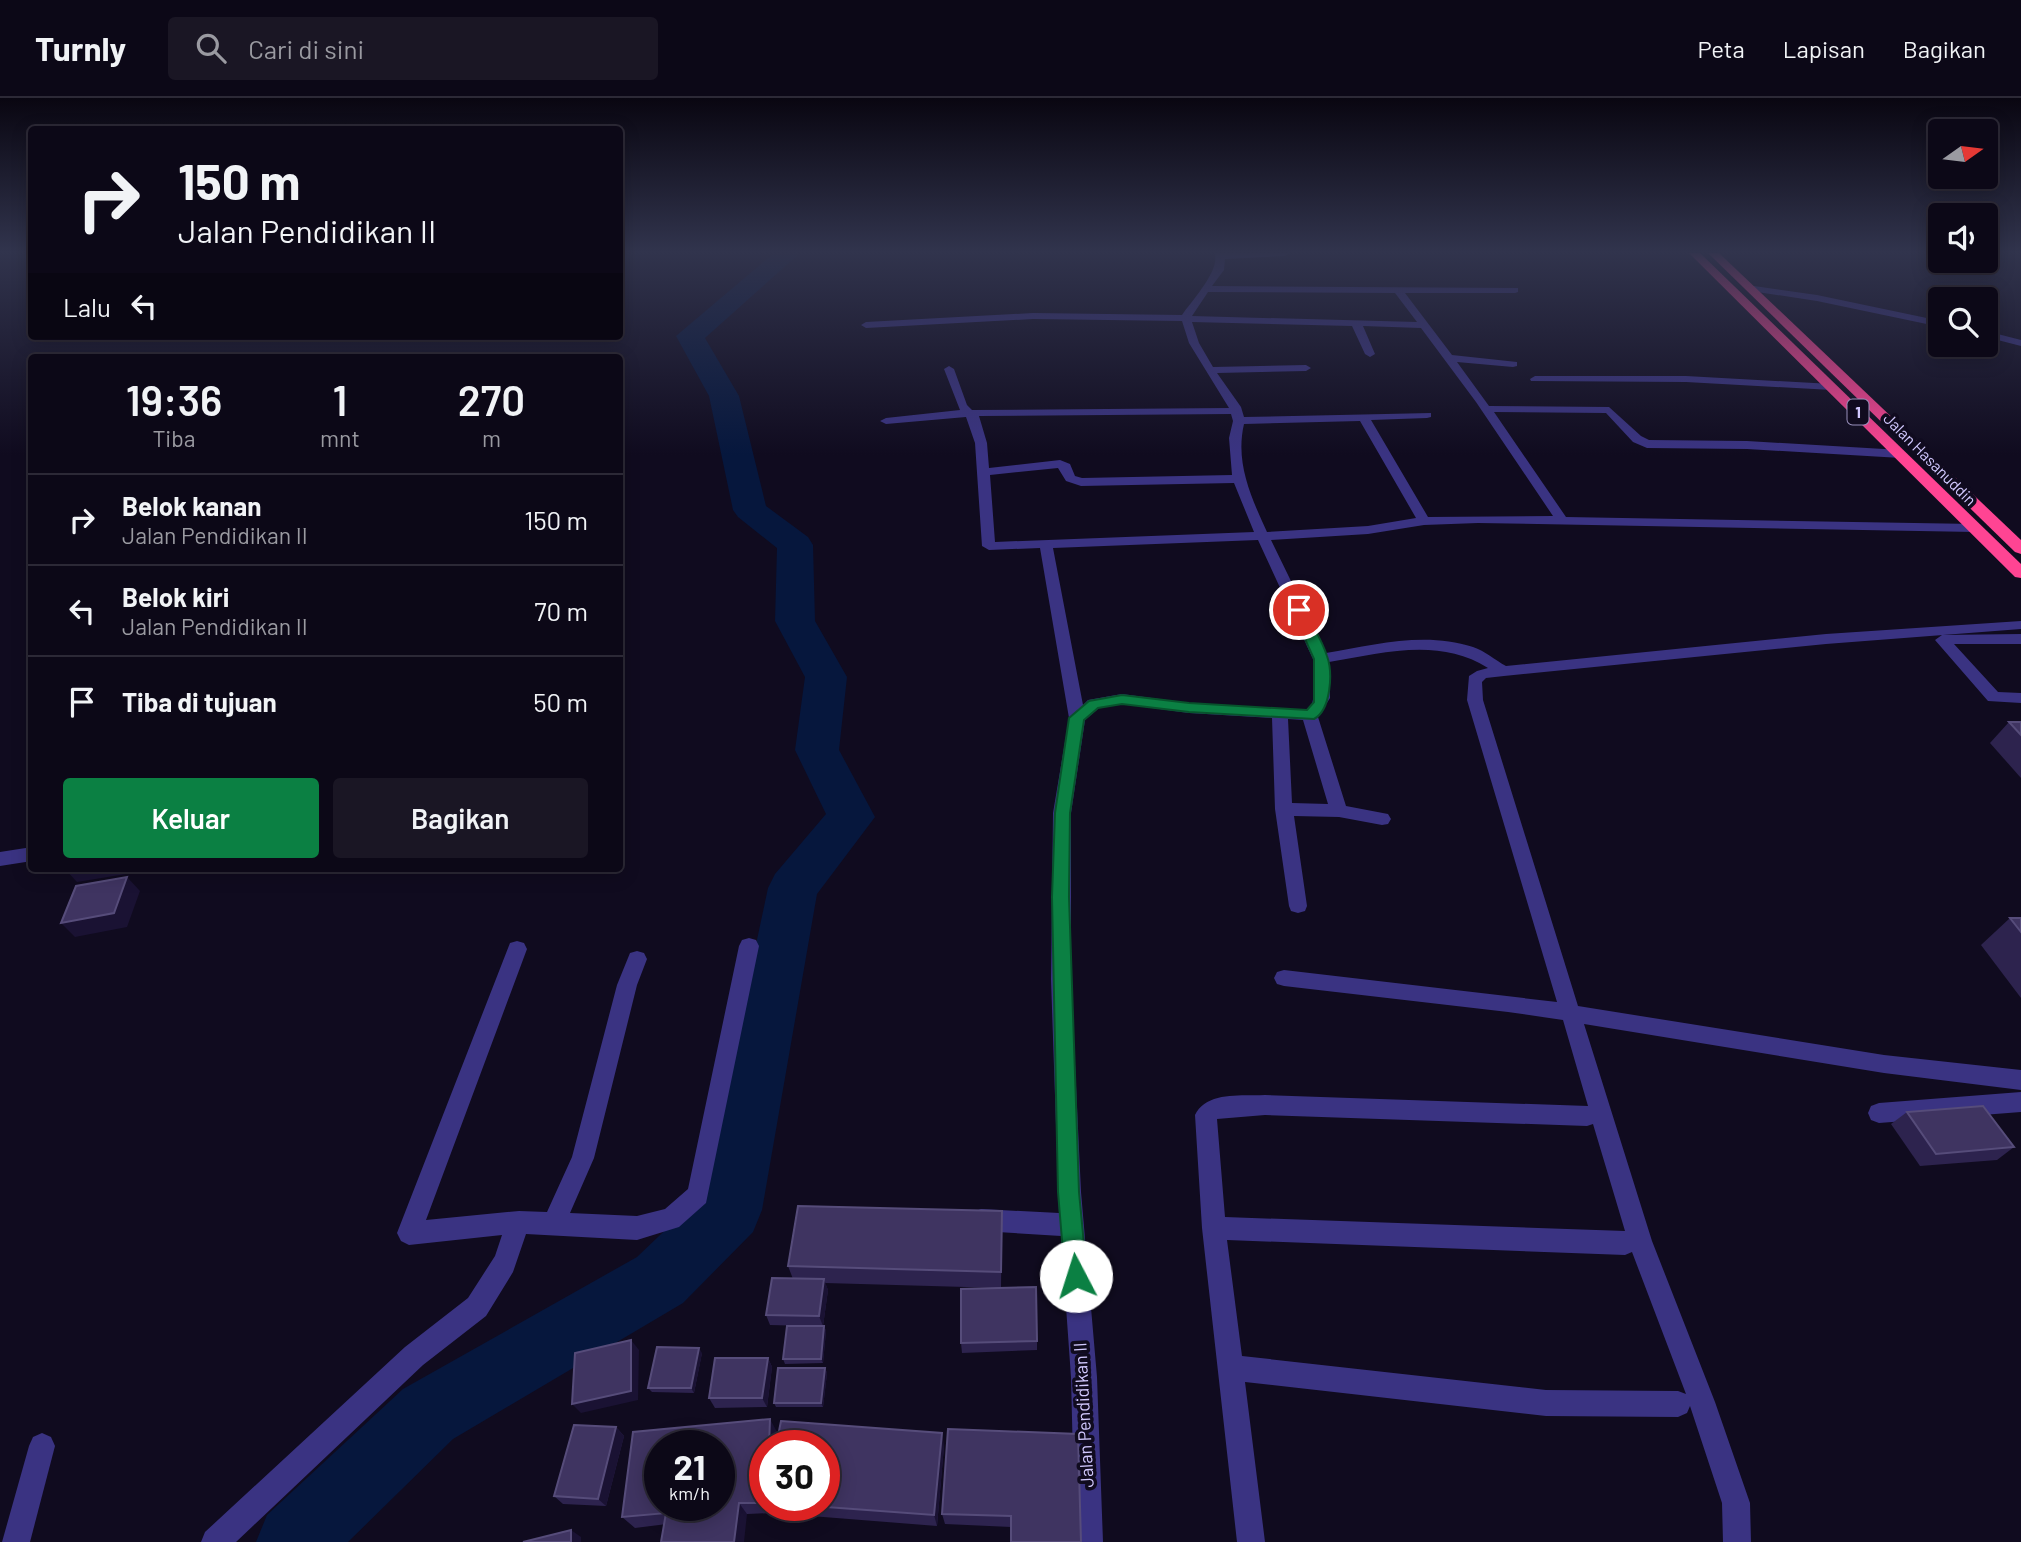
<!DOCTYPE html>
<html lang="id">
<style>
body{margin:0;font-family:Barlow,sans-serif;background:#1a1624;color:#f1f3f6;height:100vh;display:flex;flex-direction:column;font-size:26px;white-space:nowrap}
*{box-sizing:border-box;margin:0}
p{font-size:23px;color:#9a9aa1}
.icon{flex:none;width:38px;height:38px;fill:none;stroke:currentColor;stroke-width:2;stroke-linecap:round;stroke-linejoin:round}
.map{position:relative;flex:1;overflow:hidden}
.details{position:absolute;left:28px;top:256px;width:595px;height:518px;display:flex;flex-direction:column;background:#0c0817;border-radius:7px;box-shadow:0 4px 18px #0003,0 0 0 2px #2c2936}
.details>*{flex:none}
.guide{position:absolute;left:28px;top:28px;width:595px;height:214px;border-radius:7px;box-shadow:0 4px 18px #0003,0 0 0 2px #2c2936;background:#0c0817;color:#f1f3f6;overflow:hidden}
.needle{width:46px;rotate:76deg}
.buttons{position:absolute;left:1928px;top:21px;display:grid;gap:14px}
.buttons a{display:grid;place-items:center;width:70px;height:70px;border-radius:7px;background:#0c0817;box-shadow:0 4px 18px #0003,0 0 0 2px #2c2936;font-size:35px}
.speed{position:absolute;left:644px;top:1332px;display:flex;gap:14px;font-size:35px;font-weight:700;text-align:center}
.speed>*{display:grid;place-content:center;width:91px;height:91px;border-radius:50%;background:#0c0817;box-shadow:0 4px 18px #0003,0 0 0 2px #2c2936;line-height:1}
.speed small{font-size:18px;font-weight:400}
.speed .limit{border:10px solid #d22;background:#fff;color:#111}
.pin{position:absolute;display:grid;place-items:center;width:60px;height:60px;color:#fff;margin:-30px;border:4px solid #fff;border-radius:50%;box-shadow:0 2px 7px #0007}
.me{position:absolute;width:77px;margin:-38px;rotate:355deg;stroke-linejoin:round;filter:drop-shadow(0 0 5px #0008)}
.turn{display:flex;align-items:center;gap:24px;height:147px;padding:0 35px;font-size:32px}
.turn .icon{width:91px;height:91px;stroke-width:2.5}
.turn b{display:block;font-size:49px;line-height:60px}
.then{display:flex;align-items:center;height:66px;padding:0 35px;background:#0003;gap:14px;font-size:26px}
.eta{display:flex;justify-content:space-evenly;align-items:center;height:119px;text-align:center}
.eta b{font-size:42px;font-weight:600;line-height:49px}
.button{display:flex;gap:14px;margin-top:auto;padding:14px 35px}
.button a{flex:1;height:80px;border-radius:7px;background:#0b8043;color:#fff;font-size:28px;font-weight:600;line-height:80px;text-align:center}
.button a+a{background:#1a1624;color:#f1f3f6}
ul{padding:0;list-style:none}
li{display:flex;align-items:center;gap:21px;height:91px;padding:0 35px;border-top:2px solid #2c2936}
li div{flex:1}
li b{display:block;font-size:26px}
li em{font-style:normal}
header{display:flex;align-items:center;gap:42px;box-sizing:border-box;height:98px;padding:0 35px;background:#0c0817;border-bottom:2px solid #2c2936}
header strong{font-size:33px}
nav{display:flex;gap:38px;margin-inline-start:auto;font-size:24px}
.search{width:490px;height:63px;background:#1a1624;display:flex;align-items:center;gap:18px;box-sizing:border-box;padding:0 24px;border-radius:7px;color:#9a9aa1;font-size:26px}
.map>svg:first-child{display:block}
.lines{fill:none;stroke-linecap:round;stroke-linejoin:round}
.river{fill:#06173d;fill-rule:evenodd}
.minor{fill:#3a3382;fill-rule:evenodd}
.highway{fill:#ff4493;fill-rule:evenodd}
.wall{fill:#2d234e;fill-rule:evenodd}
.shaded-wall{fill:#1a1233}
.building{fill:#3f3461;stroke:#564c7a;stroke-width:2;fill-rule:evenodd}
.route{fill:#0b8043;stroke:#07532c;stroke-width:2}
.labels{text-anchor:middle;stroke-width:7;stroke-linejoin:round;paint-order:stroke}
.shield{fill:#100b1f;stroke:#9890bc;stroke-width:2}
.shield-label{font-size:16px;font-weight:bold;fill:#d2c9ff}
.far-street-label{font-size:16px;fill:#d2c9ff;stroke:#100b1f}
.street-label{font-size:18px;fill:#d2c9ff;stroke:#100b1f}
</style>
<header>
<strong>Turnly</strong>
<div class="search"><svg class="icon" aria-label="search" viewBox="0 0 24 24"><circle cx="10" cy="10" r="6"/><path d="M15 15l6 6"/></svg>Cari di sini</div>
<nav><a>Peta</a><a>Lapisan</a><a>Bagikan</a></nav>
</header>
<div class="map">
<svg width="2021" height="1444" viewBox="0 0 2021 1444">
<rect width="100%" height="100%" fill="#100b1f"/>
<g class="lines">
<!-- river -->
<path class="river" d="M774,155H800L705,240L739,298L766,408L808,439L813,447L815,523L847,579L839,652L875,719L817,796L762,1112L753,1134L683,1205L453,1341L348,1444H256L267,1417L403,1291L637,1159L703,1096L768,790L775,776L826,716L795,652L805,579L775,523L777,450L738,419L733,412L709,298L676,238Z"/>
<!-- minor -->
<g class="minor">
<path d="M1214,155H1290L1285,158L1225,161L1224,172L1212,188L1518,190V194L1515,195H1405L1452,257L1517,264V268L1513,269L1457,264L1489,308L1609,309L1641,338L1649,342L1747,343L1901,352L1907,356L1901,360L1747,351L1647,350L1633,344L1606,315L1494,314L1566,419L1975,426L1982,430L1975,434L1478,425L1424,427L1368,436L1271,442L1326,555C1373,547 1425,533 1473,549C1485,553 1495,562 1506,568L1826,536L2021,523V531L1826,546L1504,578L1486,580L1482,584L1483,602L1578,908L1884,957L2021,972V992L1884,975L1584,926L1652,1143L1715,1304L1750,1405L1751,1444H1723L1722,1405L1690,1308L1687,1315L1678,1319L1546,1318L1245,1284L1265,1444H1237L1202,1130L1195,1017C1206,993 1242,998 1265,997L1588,1008L1563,922L1508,914L1284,888L1277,886L1274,880L1277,874L1284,872L1557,904L1467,602L1469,578L1477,573L1488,570C1439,539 1383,555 1329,564L1330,600L1318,619L1346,708L1388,716L1391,721L1388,726L1382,727L1339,719L1294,718L1307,808L1305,813L1298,815L1291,813L1289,808L1275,711L1272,620L1189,615L1122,606L1099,610L1085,622L1071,715V881L1081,1094L1097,1279L1103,1444H1075L1071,1279L1061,1138L981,1133L973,1130L969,1122L973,1114L981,1111L1059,1115L1051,881L1053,715L1069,620L1040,450L989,452L982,448L975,345L966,319L886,326L880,323L886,320L960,312L944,271L949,268L954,271L967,307L972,312L1229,310L1189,245L1182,223L1033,221L866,230L861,227L866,224L1033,215L1182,217C1192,203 1222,170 1214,155ZM1208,194L1395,195L1417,224L1192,218ZM1192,224L1352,228L1365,256L1370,259L1375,256L1363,228L1421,230L1476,304L1553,418L1428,419L1371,322L1427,320L1431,319V315L1244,319L1241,309L1217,275L1306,273L1311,270L1306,267L1213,269L1199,245ZM1231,316L1233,323L1229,340L1232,377L1082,380L1075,378L1070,366L1060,362L989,370L987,345L979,318ZM1360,323L1416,420L1368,428L1267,434C1251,399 1235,365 1244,326ZM1058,370L1066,383L1081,388L1234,385L1254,434L995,444L990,377ZM1258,442L1313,561L1315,592L1312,606L1306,612L1189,605L1122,596L1088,602L1083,607L1053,450ZM1288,621L1303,622L1328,706L1292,705ZM1265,1017L1587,1028L1593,1026L1625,1133L1225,1119L1217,1021ZM1227,1142L1625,1157L1632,1154L1686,1296L1678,1293L1546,1292L1242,1258Z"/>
<path d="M1754,188L1817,197L1941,223V229L1817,203L1751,193L1749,191Z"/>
<path d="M1986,233L2021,242V248L1986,239Z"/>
<path d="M1535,278H1686L1832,286L1838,289L1832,292L1686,284L1531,283L1530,281Z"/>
<path d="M2021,536V546H1954L1998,594L2021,595V605L1988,603L1935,542L1942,537Z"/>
<path d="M32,749V763L0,768V754Z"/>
<path d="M749,840L756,842L759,848L706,1105L679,1129L637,1142L526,1136L513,1174L486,1218L423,1267L236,1444H201L205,1434L405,1249L468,1200L495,1158L502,1137L409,1147L401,1143L397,1135L510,845L517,843L524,845L527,851L426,1122L519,1113L547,1114L572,1059L617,887L630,855L637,853L644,855L647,861L637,887L594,1060L570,1115L637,1118L665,1111L688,1091L739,848L742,842Z"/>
<path d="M2021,994V1014L1879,1025L1871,1022L1868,1015L1871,1008L1879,1005Z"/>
<path d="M42,1335L51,1339L55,1348L30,1444H2L29,1348L33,1339Z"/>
</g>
<!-- highway -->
<g class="highway">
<path d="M1689,155H1700L2021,466V480L2015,479Z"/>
<path d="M1708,155H1719L2021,442V456L2015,454Z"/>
</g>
</g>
<!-- wall -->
<g class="wall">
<path d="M2009,624H2021V680L1990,645Z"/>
<path d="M178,770H228L227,771L181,774Z"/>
<path d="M2010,820H2021V900L1981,847Z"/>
<path d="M1907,1014L2014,1049L1997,1062L1920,1068L1891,1026Z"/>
<path d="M1002,1113L1001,1190L825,1185L828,1192L823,1228H824L826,1233L823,1265L785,1266L783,1261L809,1228L770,1227L766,1217L793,1181L788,1168Z"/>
<path d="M1037,1243V1252L962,1255L961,1245Z"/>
<path d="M702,1255L694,1295L652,1294L648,1290Z"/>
<path d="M768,1260L772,1269L767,1309L715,1310L709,1300Z"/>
<path d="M825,1270L827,1275L823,1309H776L774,1305Z"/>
<path d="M616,1329L624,1338L606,1408L563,1406L554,1398Z"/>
<path d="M948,1331L1081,1444L1011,1429L945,1426L942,1416Z"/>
<path d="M777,1334V1344L944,1348L937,1428L773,1415L747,1416L635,1430L622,1419ZM765,1348L824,1407H765Z"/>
</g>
<!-- shaded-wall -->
<g class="shaded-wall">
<path d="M64,770H128L126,776L77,784Z"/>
<path d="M127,779L140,793L127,829L75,839L61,825Z"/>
<path d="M824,1181L828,1192L823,1228L819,1218Z"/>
<path d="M824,1228L826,1233L823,1265L821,1261Z"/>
<path d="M631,1242L639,1252L638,1302L581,1315L572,1306Z"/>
<path d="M699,1250L702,1255L694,1295L691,1290Z"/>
<path d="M768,1260L772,1269L767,1309L762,1300Z"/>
<path d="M825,1270L827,1275L823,1309L821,1305Z"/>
<path d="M770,1321L777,1334V1348H769Z"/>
<path d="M616,1329L624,1338L606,1408L598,1401Z"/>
<path d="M942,1335L944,1348L937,1428L934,1417Z"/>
<path d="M739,1405L747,1416L744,1444H734Z"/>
<path d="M571,1432L581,1439V1444H571Z"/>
</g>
<!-- building -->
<g class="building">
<path d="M2009,624H2021V637Z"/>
<path d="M127,779L114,815L61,825L76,788Z"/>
<path d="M2010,820H2021V834Z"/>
<path d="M1983,1008L2014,1049L1936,1056L1907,1014Z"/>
<path d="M798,1108L1002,1113L1001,1174L788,1168Z"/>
<path d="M772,1180L824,1181L819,1218L766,1217Z"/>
<path d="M1036,1189L1037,1243L961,1245V1191Z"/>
<path d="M787,1228H824L821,1261H783Z"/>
<path d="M631,1242V1293L572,1306L575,1255Z"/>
<path d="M657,1249L699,1250L691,1290H648Z"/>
<path d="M715,1260H768L762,1300H709Z"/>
<path d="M778,1270H825L821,1305H774Z"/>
<path d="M770,1321L769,1348H765V1405H739L734,1444H661L666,1415L622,1419L633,1334ZM660,1348H719V1407H660Z"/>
<path d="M781,1323L942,1335L934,1417L799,1407H824V1348H776Z"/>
<path d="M574,1327L616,1329L598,1401L554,1398Z"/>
<path d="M948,1331L1078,1336L1081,1444H1011V1418L942,1416Z"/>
<path d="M571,1432V1444H523Z"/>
</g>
<!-- sky -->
<linearGradient id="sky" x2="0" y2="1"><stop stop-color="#090611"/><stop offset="0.43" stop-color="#31344d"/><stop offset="1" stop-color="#31344d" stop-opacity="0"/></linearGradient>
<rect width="2021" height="357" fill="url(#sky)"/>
<!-- route -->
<path class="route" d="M1299,508L1305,512C1312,527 1322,542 1327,558C1333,575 1331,612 1314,621L1189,614L1122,606L1098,610L1084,622L1070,715L1069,799L1079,1094L1087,1178L1084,1186L1076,1189L1068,1186L1065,1178L1058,1094L1052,799L1055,715L1069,620L1089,603L1122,597L1189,605L1307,612L1314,604V561L1292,512Z"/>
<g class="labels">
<!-- shield labels -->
<rect class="shield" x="1847.5" y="301.5" width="21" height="25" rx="5"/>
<g class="shield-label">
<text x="1858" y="320">1</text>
</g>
<!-- far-street labels -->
<g class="far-street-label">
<text transform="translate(1930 361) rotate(45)" y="6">Jalan Hasanuddin</text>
</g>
<!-- street labels -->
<g class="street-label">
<text transform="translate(1084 1317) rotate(-93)" y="6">Jalan Pendidikan II</text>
</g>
</g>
</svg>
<div class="buttons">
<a><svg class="needle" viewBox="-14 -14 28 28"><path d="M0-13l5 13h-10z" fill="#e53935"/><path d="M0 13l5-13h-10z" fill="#9a9aa1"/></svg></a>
<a><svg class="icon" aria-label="sound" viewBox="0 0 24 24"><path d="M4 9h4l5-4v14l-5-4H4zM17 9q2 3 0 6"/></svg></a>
<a><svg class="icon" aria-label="search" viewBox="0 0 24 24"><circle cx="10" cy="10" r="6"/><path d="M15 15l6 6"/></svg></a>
</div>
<div class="speed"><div>21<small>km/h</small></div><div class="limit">30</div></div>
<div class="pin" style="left:1299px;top:512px;background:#d93025"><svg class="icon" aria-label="arrive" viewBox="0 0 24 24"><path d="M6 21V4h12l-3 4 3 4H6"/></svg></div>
<svg class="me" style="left:1076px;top:1178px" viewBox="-20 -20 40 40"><circle r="19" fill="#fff"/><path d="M0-13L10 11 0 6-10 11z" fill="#0b8043"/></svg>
<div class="guide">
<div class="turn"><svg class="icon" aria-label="right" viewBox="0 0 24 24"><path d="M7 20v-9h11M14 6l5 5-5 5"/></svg><div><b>150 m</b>Jalan Pendidikan II</div></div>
<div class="then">Lalu<svg class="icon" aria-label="left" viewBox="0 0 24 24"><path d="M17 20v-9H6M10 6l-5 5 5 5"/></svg></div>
</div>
<section class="details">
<div class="eta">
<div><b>19:36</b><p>Tiba</p></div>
<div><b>1</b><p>mnt</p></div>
<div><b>270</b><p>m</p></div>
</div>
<ul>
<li><svg class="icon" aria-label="right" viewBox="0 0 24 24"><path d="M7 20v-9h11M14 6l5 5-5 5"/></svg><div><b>Belok kanan</b><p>Jalan Pendidikan II</p></div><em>150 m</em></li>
<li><svg class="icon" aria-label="left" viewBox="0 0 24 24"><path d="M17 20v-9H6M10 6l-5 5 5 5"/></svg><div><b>Belok kiri</b><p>Jalan Pendidikan II</p></div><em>70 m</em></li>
<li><svg class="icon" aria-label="arrive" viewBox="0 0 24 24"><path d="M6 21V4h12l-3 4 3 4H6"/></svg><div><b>Tiba di tujuan</b></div><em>50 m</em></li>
</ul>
<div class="button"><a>Keluar</a><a>Bagikan</a></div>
</section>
</div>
